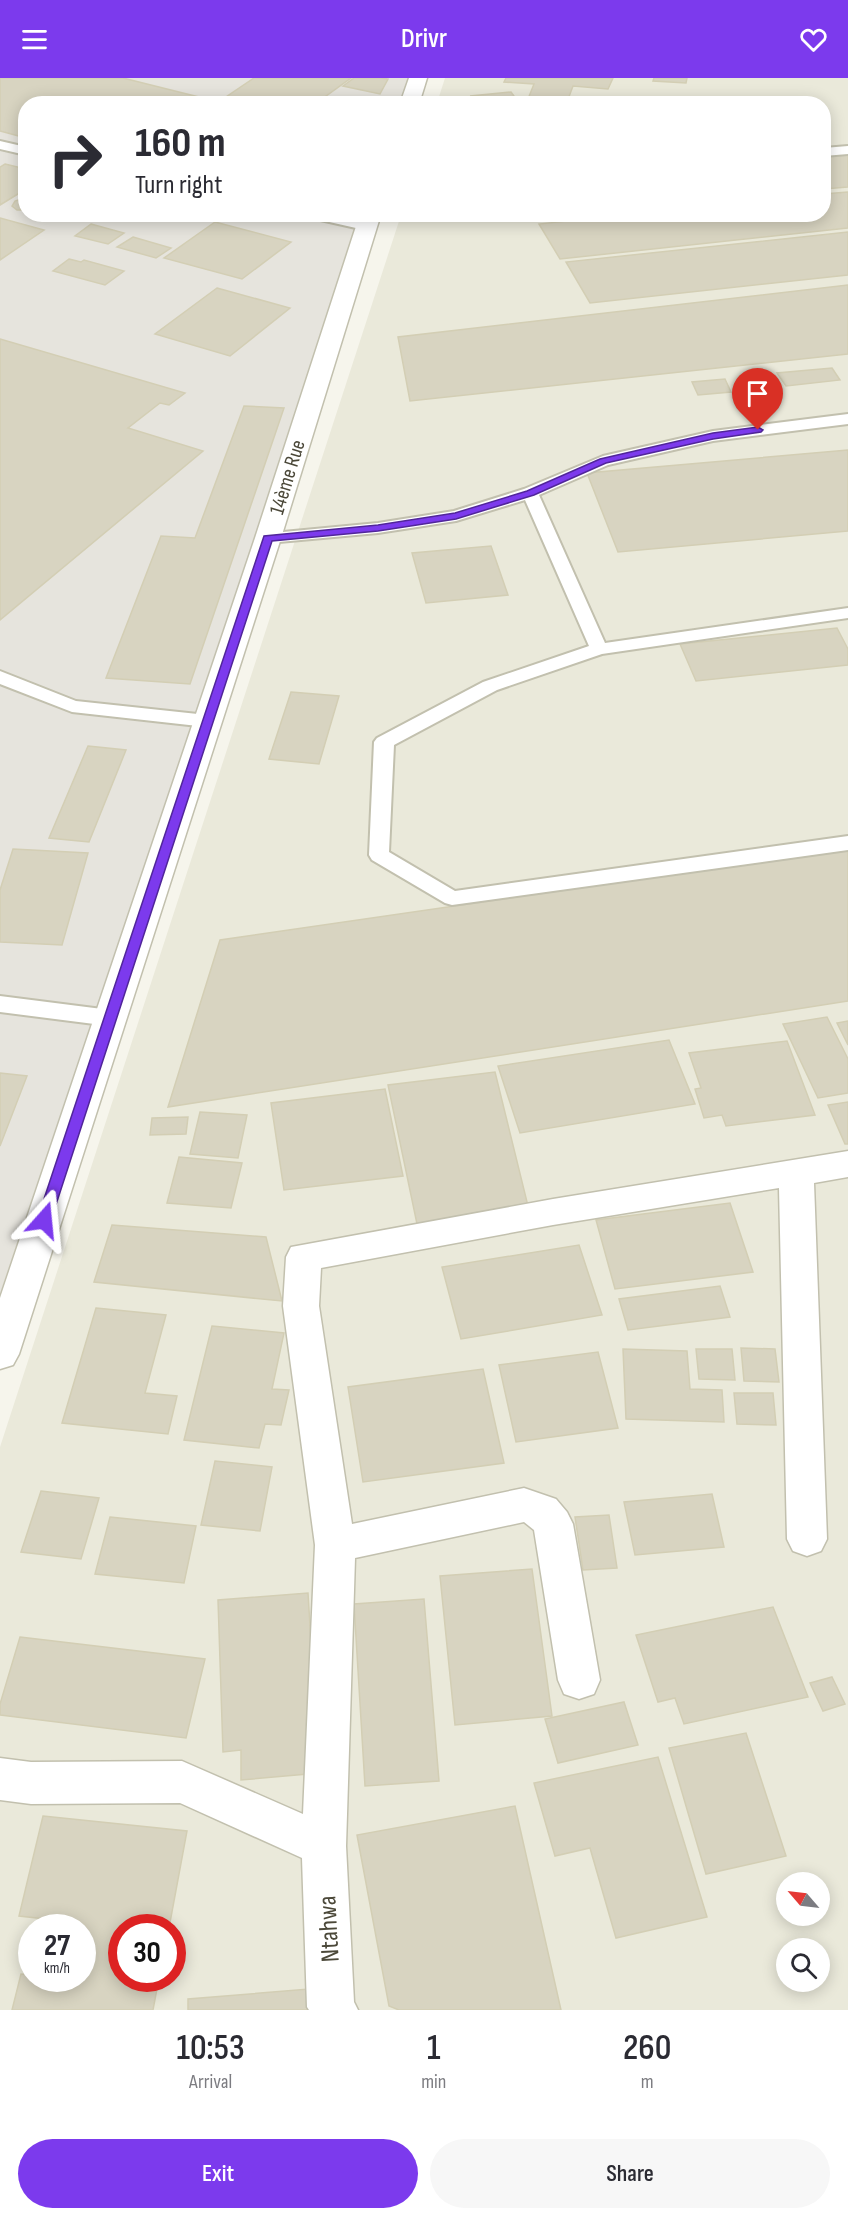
<!DOCTYPE html>
<meta charset="utf-8">
<style>
body{margin:0;font-family:"Sofia Sans Condensed",sans-serif;background:#f7f7f7;color:#2b2b33;height:100vh;display:flex;flex-direction:column;font-size:22px;white-space:nowrap}
*{box-sizing:border-box;margin:0}
p{font-size:20px;color:#7c7c81}
.icon{flex:none;width:33px;height:33px;fill:none;stroke:currentColor;stroke-width:2;stroke-linecap:round;stroke-linejoin:round}
.map{position:relative;height:1932px;overflow:hidden}
.sheet{display:flex;flex-direction:column;background:#fff;flex:1}
.sheet>*{flex:none}
.hud{position:absolute;left:18px;top:18px;width:813px;height:126px;border-radius:24px;box-shadow:0 3px 15px #0003;background:#fff;color:#2b2b33;overflow:hidden}
.needle{width:39px;rotate:298deg}
.tools{position:absolute;left:776px;top:1794px;display:grid;gap:12px}
.tools a{display:grid;place-items:center;width:54px;height:54px;border-radius:50%;background:#fff;box-shadow:0 3px 15px #0003;font-size:30px}
.speed{position:absolute;left:18px;top:1836px;display:flex;gap:12px;font-size:30px;font-weight:700;text-align:center}
.speed>*{display:grid;place-content:center;width:78px;height:78px;border-radius:50%;background:#fff;box-shadow:0 3px 15px #0003;line-height:1}
.speed small{font-size:15px;font-weight:400}
.speed .limit{border:9px solid #d22;background:#fff;color:#111}
.pin{position:absolute;display:grid;place-items:center;width:51px;height:51px;color:#fff;margin:-62px -26px;border-radius:50% 50% 50% 0;rotate:-45deg;box-shadow:0 0 6px #0007}
.pin .icon{rotate:45deg}
.me{position:absolute;width:66px;margin:-33px;rotate:18deg;stroke-linejoin:round;filter:drop-shadow(0 0 4px #0008)}
.turn{display:flex;align-items:center;gap:21px;height:126px;padding:0 18px;font-size:27px}
.turn .icon{width:78px;height:78px;stroke-width:2.5}
.turn b{display:block;font-size:42px;line-height:51px}
.eta{display:flex;justify-content:space-evenly;align-items:center;height:102px;text-align:center}
.eta b{font-size:36px;font-weight:600;line-height:42px}
.primary-button{display:flex;gap:12px;margin-top:auto;padding:12px 18px}
.primary-button a{flex:1;height:69px;border-radius:36px;background:#7c3aed;color:#fff;font-size:24px;font-weight:600;line-height:69px;text-align:center}
.primary-button a+a{background:#f7f7f7;color:#2b2b33}
header{display:flex;justify-content:space-between;align-items:center;height:78px;padding:0 18px;background:#7c3aed;color:#fff;font-size:27px;font-weight:600}
.map>svg:first-child{display:block}
.residential{fill:#eae9da;fill-rule:evenodd}
.industrial{fill:#e6e4dd}
.building{fill:#d8d4c1;stroke:#d3ceb4;stroke-width:1.5}
.lines{fill:none;stroke-linecap:round;stroke-linejoin:round}
.lane-casing{stroke:#c2c0ae;stroke-width:4}
.street-casing{stroke:#c2c0ae;stroke-width:3}
.lane{fill:#fff;fill-rule:evenodd}
.street{fill:#fff;fill-rule:evenodd}
.route{fill:#7c3aed;stroke:#51269a;stroke-width:1.5}
.labels{text-anchor:middle;stroke-width:5;stroke-linejoin:round;paint-order:stroke}
.street-label{font-size:21px;fill:#4b4839;stroke:#fff}
.near-street-label{font-size:26px;fill:#4b4839;stroke:#fff}
</style>
<header><svg class="icon" aria-label="menu" viewBox="0 0 24 24"><path d="M4 6h16M4 12h16M4 18h16"/></svg>Drivr<svg class="icon" aria-label="heart" viewBox="0 0 24 24"><path d="M12 20l-8-8c-3-5 5-10 8-4 3-6 11-1 8 4z"/></svg></header>
<div class="map">
<svg width="848" height="1932" viewBox="0 0 848 1932">
<rect width="100%" height="100%" fill="#f6f5ec"/>
<!-- residential -->
<path class="residential" d="M445,0H848V1932H0V1369L401,137L824,136V26L437,25ZM786,1804H819V1838H786ZM32,1850H82V1900H32ZM122,1850H172V1900H122ZM786,1870H819V1904H786Z"/>
<!-- industrial -->
<path class="industrial" d="M0,0H412L403,25L26,26V136L366,137L0,1216Z"/>
<!-- building -->
<g class="building">
<path d="M0,0H123L227,26H26V60L0,53Z"/>
<path d="M254,0H351L315,26H242L223,21Z"/>
<path d="M354,0H381L388,1L380,16L343,8Z"/>
<path d="M506,0H613L608,11L573,8L567,24L528,21L534,6L504,4Z"/>
<path d="M654,0H687L686,5L653,3Z"/>
<path d="M511,14L519,25L476,26L471,18Z"/>
<path d="M848,73V109L824,111V75Z"/>
<path d="M5,86L26,91V111L0,127V89Z"/>
<path d="M848,114V150L560,181L539,146L631,136H824V116Z"/>
<path d="M24,120H26V132H17L12,128L15,123Z"/>
<path d="M0,140L44,152L0,182Z"/>
<path d="M215,144L291,164L242,201L164,180Z"/>
<path d="M91,146L124,155L108,166L75,158Z"/>
<path d="M848,154V197L590,225L566,184Z"/>
<path d="M133,159L171,170L156,180L117,169Z"/>
<path d="M69,181L81,184L84,182L124,193L105,207L53,193Z"/>
<path d="M848,207V276L410,323L398,259Z"/>
<path d="M217,210L290,230L230,278L155,256Z"/>
<path d="M0,261L185,315L169,327L160,325L128,350L203,373L0,542Z"/>
<path d="M832,290L840,302L786,308L777,295Z"/>
<path d="M725,301L731,314L698,317L692,304Z"/>
<path d="M244,328L284,330L190,606L106,600L161,458L195,460Z"/>
<path d="M848,372V453L618,474L587,395Z"/>
<path d="M491,468L508,517L426,525L412,475Z"/>
<path d="M837,550L848,571V587L696,603L680,566Z"/>
<path d="M291,614L339,618L319,686L269,681Z"/>
<path d="M88,668L126,672L89,764L49,760Z"/>
<path d="M13,771L88,775L62,867L0,864V812Z"/>
<path d="M848,771V923L168,1029L220,862Z"/>
<path d="M827,939L848,981V1015L818,1020L783,946Z"/>
<path d="M848,943V967L837,945Z"/>
<path d="M669,962L695,1026L520,1055L498,988Z"/>
<path d="M787,963L815,1037L726,1048L722,1037L704,1040L695,1011L701,1010L689,975Z"/>
<path d="M495,994L529,1132L417,1146L388,1007Z"/>
<path d="M0,995L27,998L0,1068Z"/>
<path d="M385,1011L403,1098L284,1112L271,1025Z"/>
<path d="M848,1024V1066H845L828,1027Z"/>
<path d="M200,1034L247,1037L238,1080L190,1076Z"/>
<path d="M188,1039L186,1056L150,1057L152,1040Z"/>
<path d="M179,1079L242,1085L231,1130L167,1125Z"/>
<path d="M730,1125L753,1194L615,1211L596,1142Z"/>
<path d="M112,1147L266,1159L282,1223L94,1204Z"/>
<path d="M579,1167L602,1237L461,1261L442,1189Z"/>
<path d="M720,1208L730,1239L628,1252L619,1221Z"/>
<path d="M96,1230L166,1237L145,1315L177,1318L168,1356L62,1345Z"/>
<path d="M212,1248L284,1255L272,1311L289,1312L281,1347L265,1346L259,1370L184,1362Z"/>
<path d="M741,1270L775,1271L779,1304L744,1303Z"/>
<path d="M623,1271L687,1273L690,1311L722,1312L724,1344L626,1341Z"/>
<path d="M696,1271H732L735,1302L699,1301Z"/>
<path d="M598,1274L618,1350L516,1364L499,1287Z"/>
<path d="M483,1291L504,1385L363,1404L348,1309Z"/>
<path d="M734,1315H773L776,1347L737,1346Z"/>
<path d="M215,1383L272,1389L260,1453L201,1447Z"/>
<path d="M41,1413L99,1420L81,1481L21,1474Z"/>
<path d="M712,1416L724,1469L635,1477L624,1424Z"/>
<path d="M609,1437L617,1490L583,1492L575,1439Z"/>
<path d="M110,1439L196,1448L184,1505L95,1496Z"/>
<path d="M532,1491L552,1638L455,1647L440,1498Z"/>
<path d="M308,1515L319,1695L241,1702V1672L223,1674L218,1522Z"/>
<path d="M424,1521L439,1703L365,1708L354,1526Z"/>
<path d="M773,1529L808,1619L684,1646L675,1620L658,1624L636,1557Z"/>
<path d="M20,1559L205,1581L186,1660L0,1637V1626Z"/>
<path d="M832,1599L845,1626L823,1633L810,1605Z"/>
<path d="M624,1624L638,1667L558,1685L545,1641Z"/>
<path d="M746,1655L786,1778L706,1796L669,1670Z"/>
<path d="M658,1679L707,1839L616,1860L590,1770L555,1778L534,1705Z"/>
<path d="M515,1728L561,1932H399L389,1928L357,1757Z"/>
<path d="M43,1738L187,1753L169,1850H122V1900H159L153,1932H12L21,1896L32,1897V1900H82V1850H53L55,1842L19,1838Z"/>
<path d="M309,1911L310,1932H188V1921Z"/>
</g>
<g class="lines">
<defs>
<g id="lane">
<path d="M0,63L26,69V77L0,71Z"/>
<path d="M848,68V76L824,78V70Z"/>
<path d="M305,136H333L370,145L372,148L365,152L307,139Z"/>
<path d="M848,336V346L713,363L608,387L539,417L605,565L848,530V540L602,576L497,612L394,667L389,774L455,813L848,758V772L452,827L445,825L372,782L369,777L374,664L377,660L483,604L589,568L525,422L456,443L378,455L268,465L262,464L259,460L262,456L378,445L454,433L524,411L603,378L713,353Z"/>
<path d="M0,593L76,623L207,637L214,639L217,643L214,647L207,649L72,634L0,606Z"/>
<path d="M0,918L110,932L118,935L121,940L118,945L110,948L0,934Z"/>
</g>
<g id="street">
<path d="M409,0H427L419,26H400Z"/>
<path d="M360,136H381L281,460L19,1276L13,1287L0,1291V1220L255,460Z"/>
<path d="M848,1073V1099L814,1105L827,1461L821,1473L807,1478L793,1473L787,1461L779,1110L553,1147L321,1190L319,1228L352,1446L524,1410L556,1421L567,1434L573,1446L600,1602L594,1616L579,1621L564,1616L558,1602L534,1452L524,1444L355,1480L346,1768L354,1924L358,1932H309L307,1929L302,1780L180,1725L31,1726L0,1722V1680L31,1684L182,1683L303,1736L315,1467L283,1228L286,1179L291,1169L553,1121Z"/>
</g>
</defs>
<!-- lane casing -->
<use href="#lane" class="lane-casing"/>
<!-- street casing -->
<use href="#street" class="street-casing"/>
<!-- lane -->
<use href="#lane" class="lane"/>
<!-- street -->
<use href="#street" class="street"/>
</g>
<!-- route -->
<path class="route" d="M758,349L763,352L761,354L713,361L606,385L534,417L456,441L378,453L272,463L51,1142L49,1146H39L37,1142L264,458L378,447L455,435L527,413L600,381L713,355Z"/>
<g class="labels">
<!-- street labels -->
<g class="street-label">
<text transform="translate(287 399) rotate(-73)" y="7">14ème Rue</text>
</g>
<!-- near-street labels -->
<g class="near-street-label">
<text transform="translate(328 1851) rotate(-93)" y="9">Ntahwa</text>
</g>
</g>
</svg>
<div class="tools">
<a><svg class="needle" viewBox="-14 -14 28 28"><path d="M0-13l5 13h-10z" fill="#e53935"/><path d="M0 13l5-13h-10z" fill="#7c7c81"/></svg></a>
<a><svg class="icon" aria-label="search" viewBox="0 0 24 24"><circle cx="10" cy="10" r="6"/><path d="M15 15l6 6"/></svg></a>
</div>
<div class="speed"><div>27<small>km/h</small></div><div class="limit">30</div></div>
<div class="pin" style="left:758px;top:352px;background:#d93025"><svg class="icon" aria-label="arrive" viewBox="0 0 24 24"><path d="M6 21V4h12l-3 4 3 4H6"/></svg></div>
<svg class="me" style="left:44px;top:1142px" viewBox="-20 -20 40 40"><path d="M0-17L14 15 0 8-14 15z" fill="#7c3aed" stroke="#fff" stroke-width="4"/></svg>
<div class="hud">
<div class="turn"><svg class="icon" aria-label="right" viewBox="0 0 24 24"><path d="M7 20v-9h11M14 6l5 5-5 5"/></svg><div><b>160 m</b>Turn right</div></div>
</div>
</div>
<section class="sheet">
<div class="eta">
<div><b>10:53</b><p>Arrival</p></div>
<div><b>1</b><p>min</p></div>
<div><b>260</b><p>m</p></div>
</div>
<div class="primary-button"><a>Exit</a><a>Share</a></div>
</section>
